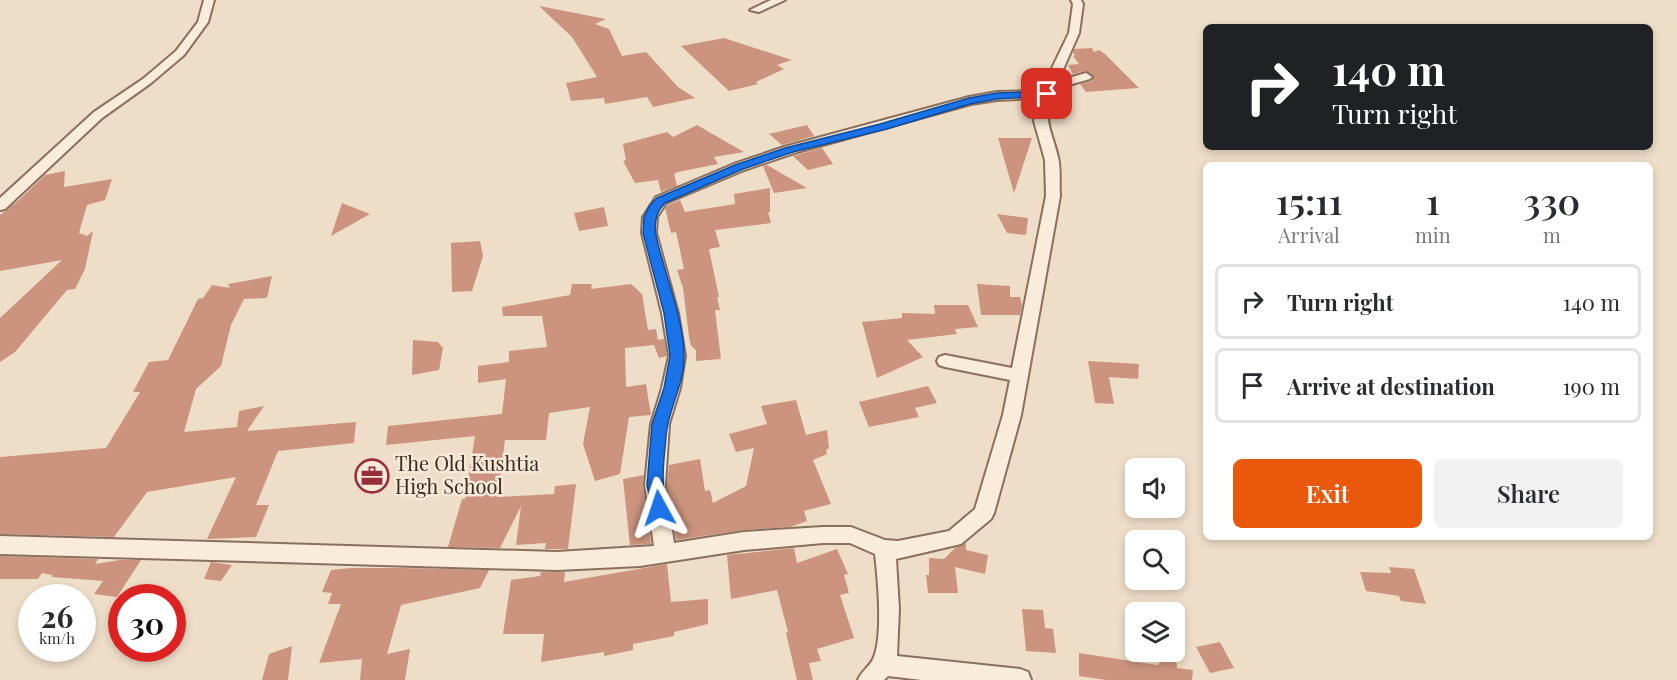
<!DOCTYPE html>
<style>
body{margin:0;font-family:"Playfair Display",serif;background:#f2f2f3;color:#2b2b33;height:100vh;display:flex;flex-direction:column;font-size:22px;white-space:nowrap}
*{box-sizing:border-box;margin:0}
p{font-size:20px;color:#7c7c81}
.icon{flex:none;width:33px;height:33px;fill:none;stroke:currentColor;stroke-width:2;stroke-linecap:round;stroke-linejoin:round}
.map{position:relative;flex:1;overflow:hidden}
.drawer{position:absolute;left:1203px;top:162px;width:450px;height:378px;display:flex;flex-direction:column;background:#fff;border-radius:9px;box-shadow:0 3px 9px #0003}
.drawer>*{flex:none}
.top-card{position:absolute;left:1203px;top:24px;width:450px;height:126px;border-radius:9px;box-shadow:0 3px 9px #0003;background:#202124;color:#fff;overflow:hidden}
.fabs{position:absolute;left:1125px;top:458px;display:grid;gap:12px}
.fabs a{display:grid;place-items:center;width:60px;height:60px;border-radius:9px;background:#fff;box-shadow:0 3px 9px #0003;font-size:30px}
.speed{position:absolute;left:18px;top:584px;display:flex;gap:12px;font-size:30px;font-weight:700;text-align:center}
.speed>*{display:grid;place-content:center;width:78px;height:78px;border-radius:50%;background:#fff;box-shadow:0 3px 9px #0003;line-height:1}
.speed small{font-size:15px;font-weight:400}
.speed .limit{border:9px solid #d22;background:#fff;color:#111}
.pin{position:absolute;display:grid;place-items:center;width:51px;height:51px;color:#fff;margin:-26px;border-radius:12px;box-shadow:0 3px 9px #0006}
.me{position:absolute;width:66px;margin:-33px;rotate:355deg;stroke-linejoin:round;filter:drop-shadow(0 0 4px #0008)}
.turn{display:flex;align-items:center;gap:21px;height:126px;padding:0 30px;font-size:27px}
.turn .icon{width:78px;height:78px;stroke-width:2.5}
.turn b{display:block;font-size:42px;line-height:51px}
.eta{display:flex;justify-content:space-evenly;align-items:center;height:102px;text-align:center}
.eta b{font-size:36px;font-weight:600;line-height:42px}
.button{display:flex;gap:12px;margin-top:auto;padding:12px 30px}
.button a{flex:1;height:69px;border-radius:9px;background:#ea580c;color:#fff;font-size:24px;font-weight:600;line-height:69px;text-align:center}
.button a+a{background:#f2f2f3;color:#2b2b33}
ul{padding:0;list-style:none}
li{display:flex;align-items:center;gap:18px;height:75px;margin:0 12px 9px;padding:0 18px;border:3px solid #e1e1e2;border-radius:9px}
li div{flex:1}
li b{display:block;font-size:22px}
li em{font-style:normal}
.map>svg:first-child{display:block}
.building{fill:#cc947e}
.lines{fill:none;stroke-linecap:round;stroke-linejoin:round}
.minor-casing{stroke:#8a6f5d;stroke-width:4}
.minor{fill:#f9ecdb;fill-rule:evenodd}
.route{fill:#1a73e8;stroke:#114b97;stroke-width:1.5}
.labels{text-anchor:middle;stroke-width:5;stroke-linejoin:round;paint-order:stroke}
.poi-label{font-size:20px;fill:#3b2a20;stroke:#f6e9d7;text-anchor:start}
</style>
<div class="map">
<svg width="1677" height="680" viewBox="0 0 1677 680">
<rect width="100%" height="100%" fill="#eedec8"/>
<!-- building -->
<g class="building">
<path d="M539,6L606,19L595,24L609,29L622,56L646,52L678,87L695,98L653,107L647,97L605,104L604,98L571,101L566,83L597,77L572,37Z"/>
<path d="M724,38L792,60L777,65L784,69L756,82L758,84L729,91L681,46Z"/>
<path d="M1092,48L1094,52L1099,50L1105,54L1139,88L1086,92L1080,84L1092,81L1093,75L1085,71L1073,74L1068,65L1079,64L1073,56H1075L1073,52L1074,49Z"/>
<path d="M697,125L744,152L714,157L718,164L678,172L674,174L677,186L661,192L658,180L635,183L623,161L626,160L623,144L667,132L673,137Z"/>
<path d="M807,125L814,136L782,145L769,134Z"/>
<path d="M998,138H1032L1014,193Z"/>
<path d="M822,148L833,164L808,170L793,156Z"/>
<path d="M767,165L807,188L774,193L763,166Z"/>
<path d="M65,171L64,187L112,179L105,200L87,205L79,233L87,236L93,231L85,269L75,289L67,290L15,352L0,362V318L62,260L0,271V215L19,200L45,175Z"/>
<path d="M770,188V212H768L771,223L715,230L720,247L709,249L719,297H717L720,310H715L721,359L696,361V350L691,346L689,337L683,288L677,270L684,269L676,232L671,233L665,208L668,205L680,200L685,212L735,204L734,194Z"/>
<path d="M342,203L370,214L331,236Z"/>
<path d="M604,207L608,226L579,231L574,213Z"/>
<path d="M997,214L1028,218L1026,235L1007,233Z"/>
<path d="M480,241L483,256L472,291L452,292L451,243Z"/>
<path d="M272,276L267,298L244,299L231,325L221,366L196,389L184,432L237,427L239,411L264,406L247,431L356,422L354,443L278,451L256,505H269L256,537L207,539L236,477L147,492L114,537L0,534V457L106,448L140,392H133L149,362L168,360L198,299L203,298L212,285L230,288L228,284Z"/>
<path d="M572,284H592L591,289L631,284L642,294L648,330L656,329L658,340L664,339L667,356L659,358L654,345L625,348L626,387L646,384L651,415L629,417L620,474L595,481L583,444L590,407L549,413L546,440H505L498,497L554,494L555,486L576,484L568,549H545L546,543L516,545L521,506L500,548L448,547L462,499H465L475,436L386,445L388,426L502,414L506,379L478,383V366L509,362V351L547,347L542,316H503L502,307L570,295Z"/>
<path d="M977,284L1010,286V297H1020L1022,305L1020,315H981Z"/>
<path d="M934,305H968L978,327L955,329L957,334L907,340L923,357L877,378L862,322L902,318V313L935,314Z"/>
<path d="M413,340L438,342L443,348L439,370L412,375Z"/>
<path d="M1088,361L1139,364L1138,379L1109,377L1114,404L1095,403Z"/>
<path d="M928,386L937,403L915,408L919,417L869,427L859,402Z"/>
<path d="M796,400L806,435L827,430L829,448L826,450L827,454L813,460L831,504L804,511L807,521L790,527L744,530L676,540L667,485L669,465L700,459L705,491L710,490L713,503L746,486L754,448L736,452L729,434L767,424L761,406Z"/>
<path d="M644,475L643,485L651,544L630,545L623,479Z"/>
<path d="M966,543V550L988,555L985,574L955,567L958,593H928L926,575H929V558L944,559L955,548Z"/>
<path d="M794,548L797,563L837,549L848,574L844,575L849,593L840,595L854,638L817,649L821,661L809,663L813,680H797L786,633L788,632L777,590L731,599L727,555Z"/>
<path d="M0,556L98,559L95,564L120,560H141L117,597L94,594L103,581L52,577V575L42,573L38,579H0Z"/>
<path d="M211,562L232,565L221,581L204,579Z"/>
<path d="M667,564L671,602L708,599V624L674,632V636L633,644V650L604,656V652L541,662L544,634H503L511,580L540,576L541,572H565L564,582Z"/>
<path d="M1389,567L1414,569L1426,604L1401,601L1399,596L1366,591L1360,572L1391,573Z"/>
<path d="M351,568H401L489,570L480,588L401,605L387,654L410,649L405,680H360L362,659L319,663L341,604H328L332,593L322,592L331,570Z"/>
<path d="M1022,609L1043,610L1045,628L1053,629L1056,653L1026,651Z"/>
<path d="M1220,642L1234,668L1210,673L1196,647Z"/>
<path d="M292,646L288,680H262L269,654Z"/>
<path d="M1175,650L1177,668L1193,670L1192,680H1106L1079,676V653L1157,665Z"/>
</g>
<g class="lines">
<defs>
<g id="minor">
<path d="M204,0H214L208,22L184,55L151,83L102,118L5,209L0,210V198L94,112L143,79L176,51L198,22Z"/>
<path d="M771,0H785L759,12L750,10Z"/>
<path d="M1071,0H1081L1083,4L1079,33L1058,81L1086,73L1092,77L1090,79L1054,89C1042,121 1050,125 1058,157C1061,169 1059,184 1060,196L1021,415L994,513L991,519L961,544L896,559L899,609L897,656L1020,669L1028,672L1031,680H922L888,676L884,680H858C861,671 871,666 874,657C883,635 878,579 875,554L850,543H823L744,550L640,566L557,570L0,554V536L557,552L654,546L645,485L651,424L662,388L669,356L662,313L642,233L643,217L656,197L734,164L784,147L969,97L997,92L1041,91L1069,33L1073,4ZM1038,98L1034,121L1045,160L1046,196L1012,368L945,355L939,357L937,361L939,365L945,367L1010,380L1003,415L975,509L949,531L898,541L885,540L851,527H823L744,532L674,543L665,485L669,424L680,388L685,356L678,313L656,233L657,217L666,203L744,170L794,153L971,104L997,100Z"/>
</g>
</defs>
<!-- minor casing -->
<use href="#minor" class="minor-casing"/>
<!-- minor -->
<use href="#minor" class="minor"/>
</g>
<!-- route -->
<path class="route" d="M1047,91L1052,94L1051,96L997,99L970,104L887,129L793,152L743,169L665,203C648,220 657,241 663,262C671,292 684,325 684,356C685,383 668,409 666,436C665,453 661,473 664,490C665,498 668,505 664,512L659,514L653,512L647,485L652,424L664,388L670,356L664,313L643,233L644,217L650,205L657,198L735,165L785,148L880,124L969,98L997,93Z"/>
<!-- icons -->
<defs>
<symbol id="office-ring" viewBox="-11 -11 22 22"><circle r="9.5" fill="#f6e9d7" stroke="#992d3c" stroke-width="1.5"/><path d="M-6-3h4V-5.5h4V-3h4V5H-6ZM-1-4.5V-3h2v-1.5ZM-6 0V1H6V0Z" fill="#992d3c"/></symbol>
</defs>
<g fill-rule="evenodd">
<use href="#office-ring" x="353" y="457" width="38" height="38"/>
</g>
<g class="labels">
<!-- poi labels -->
<g class="poi-label">
<text x="395" y="471">The Old Kushtia<tspan x="395" dy="23">High School</tspan></text>
</g>
</g>
</svg>
<div class="fabs">
<a><svg class="icon" aria-label="sound" viewBox="0 0 24 24"><path d="M4 9h4l5-4v14l-5-4H4zM17 9q2 3 0 6"/></svg></a>
<a><svg class="icon" aria-label="search" viewBox="0 0 24 24"><circle cx="10" cy="10" r="6"/><path d="M15 15l6 6"/></svg></a>
<a><svg class="icon" aria-label="layers" viewBox="0 0 24 24"><path d="M12 4l9 5-9 5-9-5zM3 14l9 5 9-5"/></svg></a>
</div>
<div class="speed"><div>26<small>km/h</small></div><div class="limit">30</div></div>
<div class="pin" style="left:1047px;top:94px;background:#d93025"><svg class="icon" aria-label="arrive" viewBox="0 0 24 24"><path d="M6 21V4h12l-3 4 3 4H6"/></svg></div>
<svg class="me" style="left:659px;top:508px" viewBox="-20 -20 40 40"><path d="M0-17L14 15 0 8-14 15z" fill="#1a73e8" stroke="#fff" stroke-width="4"/></svg>
<div class="top-card">
<div class="turn"><svg class="icon" aria-label="right" viewBox="0 0 24 24"><path d="M7 20v-9h11M14 6l5 5-5 5"/></svg><div><b>140 m</b>Turn right</div></div>
</div>
<section class="drawer">
<div class="eta">
<div><b>15:11</b><p>Arrival</p></div>
<div><b>1</b><p>min</p></div>
<div><b>330</b><p>m</p></div>
</div>
<ul>
<li><svg class="icon" aria-label="right" viewBox="0 0 24 24"><path d="M7 20v-9h11M14 6l5 5-5 5"/></svg><div><b>Turn right</b></div><em>140 m</em></li>
<li><svg class="icon" aria-label="arrive" viewBox="0 0 24 24"><path d="M6 21V4h12l-3 4 3 4H6"/></svg><div><b>Arrive at destination</b></div><em>190 m</em></li>
</ul>
<div class="button"><a>Exit</a><a>Share</a></div>
</section>
</div>
